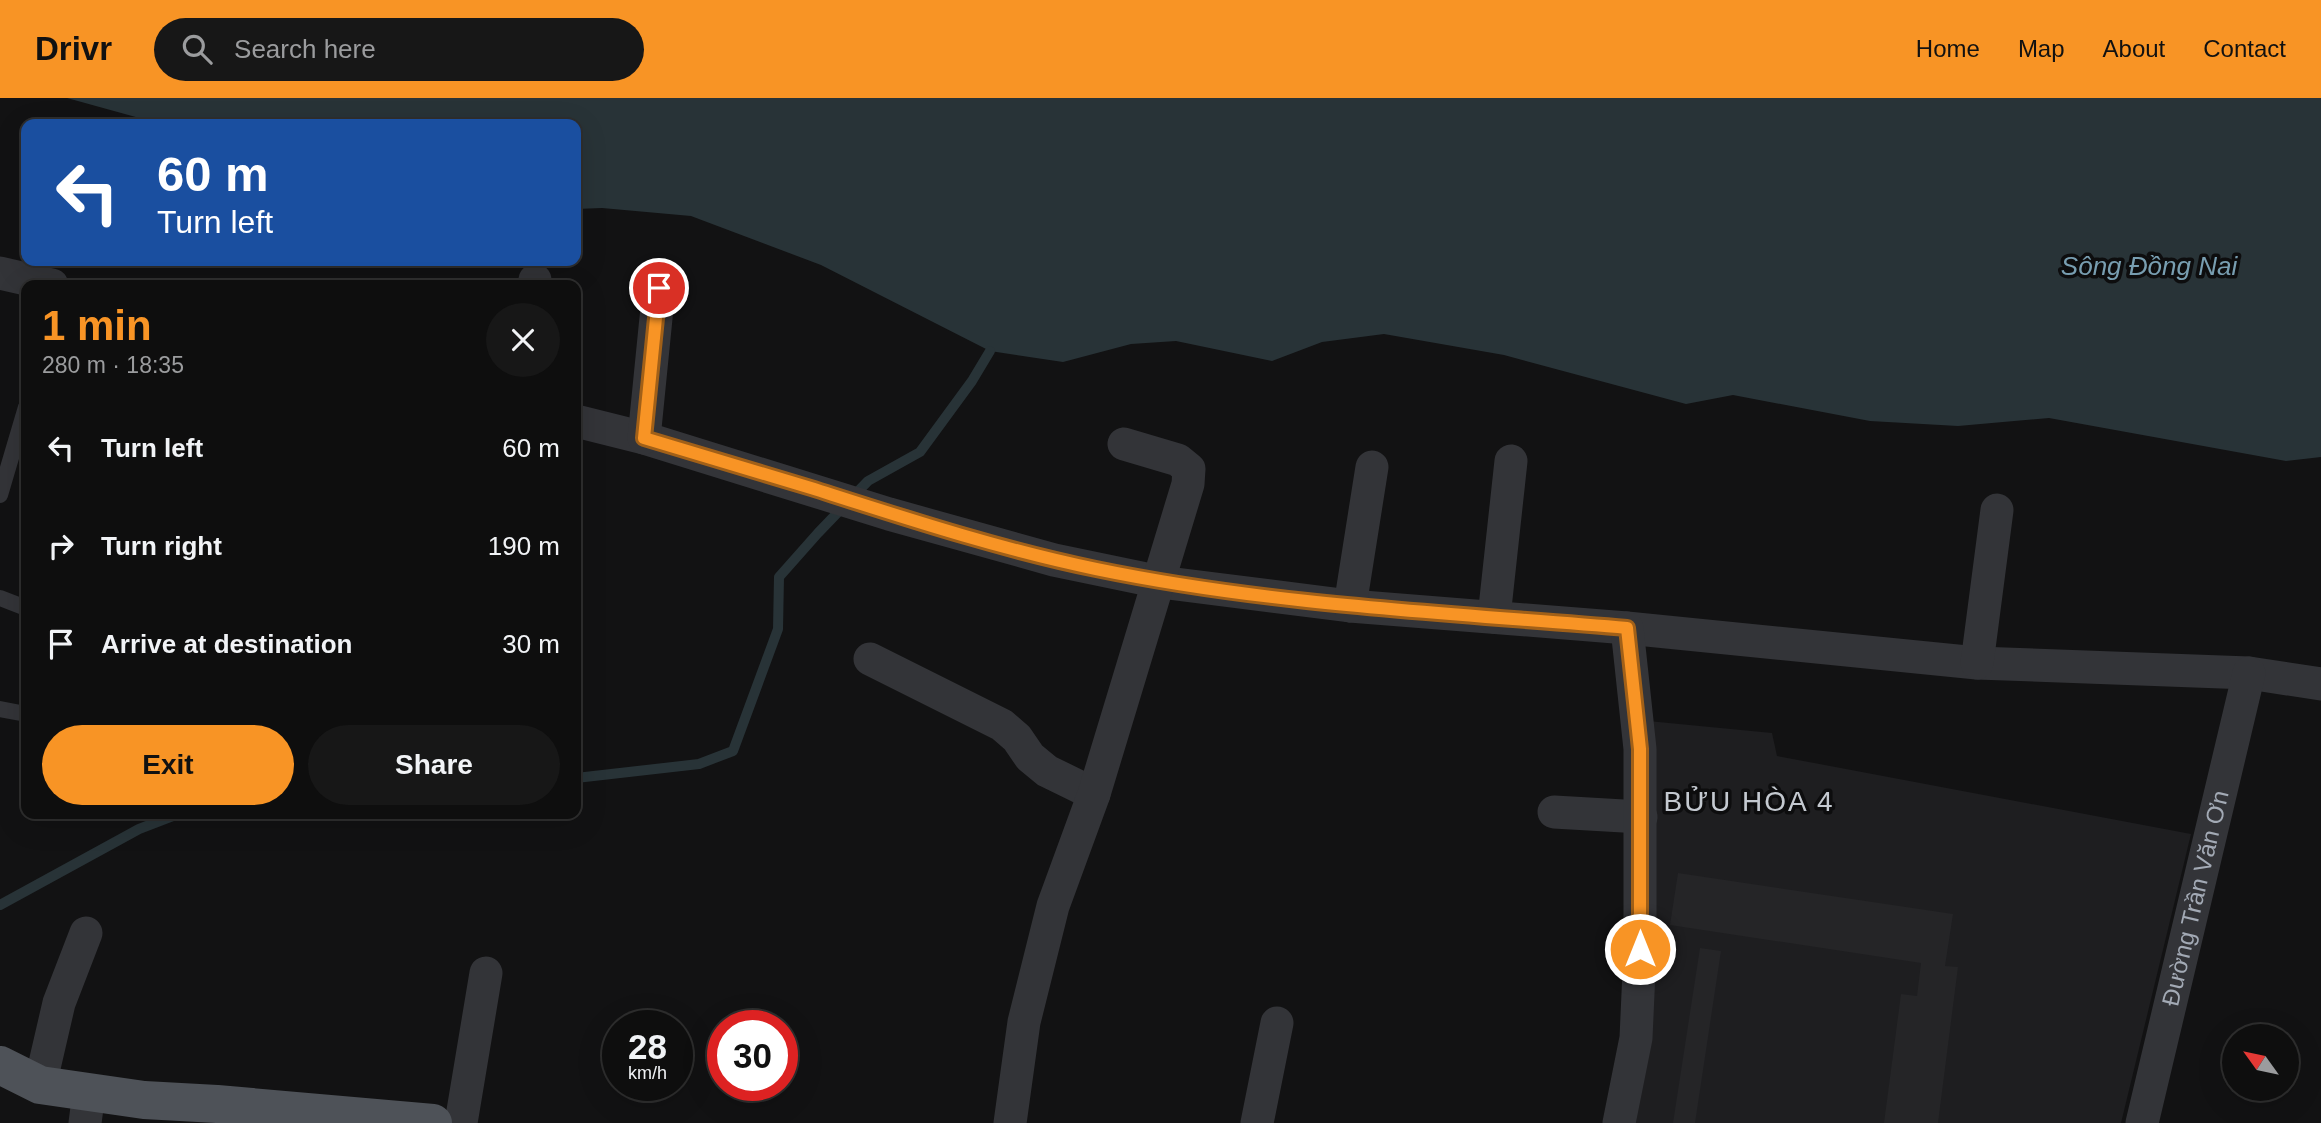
<!DOCTYPE html>
<meta charset="utf-8">
<style>
body{margin:0;font-family:Helvetica,sans-serif;background:#171717;color:#f1f3f6;height:100vh;display:flex;flex-direction:column;font-size:26px;white-space:nowrap}
*{box-sizing:border-box;margin:0}
p{font-size:23px;color:#9b9c9e}
.icon{flex:none;width:38px;height:38px;fill:none;stroke:currentColor;stroke-width:2;stroke-linecap:round;stroke-linejoin:round}
.map{position:relative;flex:1;overflow:hidden}
.details{position:absolute;left:21px;top:182px;width:560px;height:539px;display:flex;flex-direction:column;background:#0e0e0e;border-radius:14px;box-shadow:0 7px 28px #0002,0 0 0 2px #2e2e2e}
.details>*{flex:none}
.hud{position:absolute;left:21px;top:21px;width:560px;height:147px;border-radius:14px;box-shadow:0 7px 28px #0002,0 0 0 2px #2e2e2e;background:#1a4fa0;color:#fff;overflow:hidden}
.needle{width:46px;rotate:303deg}
.fabs{position:absolute;left:2222px;top:926px;display:grid;gap:14px}
.fabs a{display:grid;place-items:center;width:77px;height:77px;border-radius:50%;background:#0e0e0e;box-shadow:0 7px 28px #0002,0 0 0 2px #2e2e2e;font-size:35px}
.speed{position:absolute;left:602px;top:912px;display:flex;gap:14px;font-size:35px;font-weight:700;text-align:center}
.speed>*{display:grid;place-content:center;width:91px;height:91px;border-radius:50%;background:#0e0e0e;box-shadow:0 7px 28px #0002,0 0 0 2px #2e2e2e;line-height:1}
.speed small{font-size:18px;font-weight:400}
.speed .limit{border:10px solid #d22;background:#fff;color:#111}
.pin{position:absolute;display:grid;place-items:center;width:60px;height:60px;color:#fff;margin:-30px;border:4px solid #fff;border-radius:50%;box-shadow:0 2px 7px #0007}
.me{position:absolute;width:77px;margin:-38px;rotate:0deg;stroke-linejoin:round;filter:drop-shadow(0 0 5px #0008)}
.turn{display:flex;align-items:center;gap:24px;height:147px;padding:0 21px;font-size:32px}
.turn .icon{width:91px;height:91px;stroke-width:2.5}
.turn b{display:block;font-size:49px;line-height:60px}
.round{display:grid;place-items:center;flex:none;width:74px;height:74px;border-radius:37px;background:#171717}
.headline{display:flex;align-items:center;justify-content:space-between;height:119px;padding:0 21px}
h1{font-size:42px;font-weight:700;line-height:52px;color:#f89425}
.cta{display:flex;gap:14px;margin-top:auto;padding:14px 21px}
.cta a{flex:1;height:80px;border-radius:42px;background:#f89425;color:#111;font-size:28px;font-weight:700;line-height:80px;text-align:center}
.cta a+a{background:#171717;color:#f1f3f6}
ul{padding:0;list-style:none}
li{display:flex;align-items:center;gap:21px;height:98px;padding:0 21px}
li div{flex:1}
li b{display:block;font-size:26px}
li em{font-style:normal}
header{display:flex;align-items:center;gap:42px;box-sizing:border-box;height:98px;padding:0 35px;background:#f89425;color:#111}
header strong{font-size:33px}
nav{display:flex;gap:38px;margin-inline-start:auto;font-size:24px}
.search{width:490px;height:63px;background:#171717;display:flex;align-items:center;gap:18px;box-sizing:border-box;padding:0 24px;border-radius:38px;color:#9b9c9e;font-size:26px}
.map>svg:first-child{display:block}
.built{fill:#1e1e20}
.water{fill:#283337}
.lines{fill:none;stroke-linecap:round;stroke-linejoin:round}
.stream{stroke:#283337;stroke-width:10}
.building{fill:#252527}
.lane{stroke:#333438;stroke-width:16}
.street{stroke:#333438;stroke-width:33}
.primary{stroke:#4e5258;stroke-width:38}
.route-casing{stroke:#a16018;stroke-width:18}
.route{stroke:#f89425;stroke-width:12}
.labels{text-anchor:middle;stroke-width:7;stroke-linejoin:round;paint-order:stroke}
.street-label{font-size:24px;fill:#a3aab5;stroke:#0d0d0e}
.water-label{font-size:26px;font-style:italic;fill:#789eb1;stroke:#0d0d0e}
.quarter-label{font-size:28px;letter-spacing:2px;fill:#c4c9d0;stroke:#0d0d0e}
</style>
<header>
<strong>Drivr</strong>
<div class="search"><svg class="icon" aria-label="search" viewBox="0 0 24 24"><circle cx="10" cy="10" r="6"/><path d="M15 15l6 6"/></svg>Search here</div>
<nav><a>Home</a><a>Map</a><a>About</a><a>Contact</a></nav>
</header>
<div class="map">
<svg width="2321" height="1025" viewBox="0 0 2321 1025">
<rect width="100%" height="100%" fill="#121213"/>
<!-- built -->
<path class="built" d="M1648,623L1772,635L1777,658L2191,736L2121,1025H1632Z"/>
<!-- water -->
<path class="water" d="M67,0H2321V359L2286,363L2049,320L1958,328L1870,323L1733,297L1686,306L1504,257L1384,236L1322,244L1272,263L1176,243L1131,246L1063,264L990,253L821,167L691,118L602,110L576,111V26H161Z"/>
<g class="lines">
<!-- stream -->
<g class="stream">
<path d="M576,680L699,666L733,653L778,531L779,479L818,435L868,383L920,354L972,283L990,253"/>
<path d="M0,807L139,731L178,716"/>
</g>
</g>
<!-- building -->
<g class="building">
<path d="M1678,775L1953,816L1945,868L1958,869L1938,1025H1884L1901,896L1917,898L1921,865L1670,827Z"/>
<path d="M1700,850L1721,853L1695,1025H1673Z"/>
</g>
<g class="lines">
<!-- lane -->
<g class="lane">
<path d="M0,397L26,309"/>
<path d="M0,500L26,510"/>
<path d="M0,611L26,616"/>
</g>
<!-- street -->
<g class="street">
<path d="M0,175L52,187"/>
<path d="M534,187L535,182"/>
<path d="M576,323L644,340L889,416L1054,462L1160,484L1350,508L1627,530L1977,565L2249,575L2321,586"/>
<path d="M644,340L659,190"/>
<path d="M1350,508L1372,369"/>
<path d="M1494,519L1511,363"/>
<path d="M870,561L1002,627L1017,640L1030,659L1047,673L1094,696"/>
<path d="M1977,565L1997,412"/>
<path d="M1554,714L1641,719"/>
<path d="M40,987L59,905L86,835"/>
<path d="M85,1025L89,994"/>
<path d="M461,1025L486,875"/>
<path d="M1010,1025L1024,924L1053,808L1094,696L1188,386L1189,371L1178,362L1124,346"/>
<path d="M1257,1025L1277,925"/>
<path d="M1619,1025L1636,940L1640,851V651L1627,530"/>
<path id="s1" d="M2142,1025L2249,575"/>
</g>
<!-- primary -->
<path class="primary" d="M0,967L40,987L144,1002L217,1006L433,1025"/>
</g>
<g class="lines">
<defs>
<path id="route" d="M659,190L644,340C699,357 755,373 811,390C905,420 999,451 1096,471C1270,507 1449,515 1627,530L1640,651V851"/>
</defs>
<!-- route casing -->
<use href="#route" class="route-casing"/>
<!-- route -->
<use href="#route" class="route"/>
</g>
<g class="labels">
<!-- street labels -->
<g class="street-label">
<text dy="8" stroke="none"><textPath href="#s1" startOffset="231">Đường Trần Văn Ơn</textPath></text>
</g>
<!-- water labels -->
<g class="water-label">
<text x="2149" y="177">Sông Đồng Nai</text>
</g>
<!-- quarter labels -->
<g class="quarter-label">
<text x="1749" y="713">BỬU HÒA 4</text>
</g>
</g>
</svg>
<div class="fabs">
<a><svg class="needle" viewBox="-14 -14 28 28"><path d="M0-13l5 13h-10z" fill="#e53935"/><path d="M0 13l5-13h-10z" fill="#9b9c9e"/></svg></a>
</div>
<div class="speed"><div>28<small>km/h</small></div><div class="limit">30</div></div>
<div class="pin" style="left:659px;top:190px;background:#d93025"><svg class="icon" aria-label="arrive" viewBox="0 0 24 24"><path d="M6 21V4h12l-3 4 3 4H6"/></svg></div>
<svg class="me" style="left:1640px;top:851px" viewBox="-20 -20 40 40"><circle r="17" fill="#f89425" stroke="#fff" stroke-width="3"/><path d="M0-11L8 9 0 5-8 9z" fill="#fff"/></svg>
<div class="hud">
<div class="turn"><svg class="icon" aria-label="left" viewBox="0 0 24 24"><path d="M17 20v-9H6M10 6l-5 5 5 5"/></svg><div><b>60 m</b>Turn left</div></div>
</div>
<section class="details">
<div class="headline"><div><h1>1 min</h1><p>280 m · 18:35</p></div><a class="round"><svg class="icon" aria-label="close" viewBox="0 0 24 24"><path d="M6 6l12 12M18 6L6 18"/></svg></a></div>
<ul>
<li><svg class="icon" aria-label="left" viewBox="0 0 24 24"><path d="M17 20v-9H6M10 6l-5 5 5 5"/></svg><div><b>Turn left</b></div><em>60 m</em></li>
<li><svg class="icon" aria-label="right" viewBox="0 0 24 24"><path d="M7 20v-9h11M14 6l5 5-5 5"/></svg><div><b>Turn right</b></div><em>190 m</em></li>
<li><svg class="icon" aria-label="arrive" viewBox="0 0 24 24"><path d="M6 21V4h12l-3 4 3 4H6"/></svg><div><b>Arrive at destination</b></div><em>30 m</em></li>
</ul>
<div class="cta"><a>Exit</a><a>Share</a></div>
</section>
</div>
